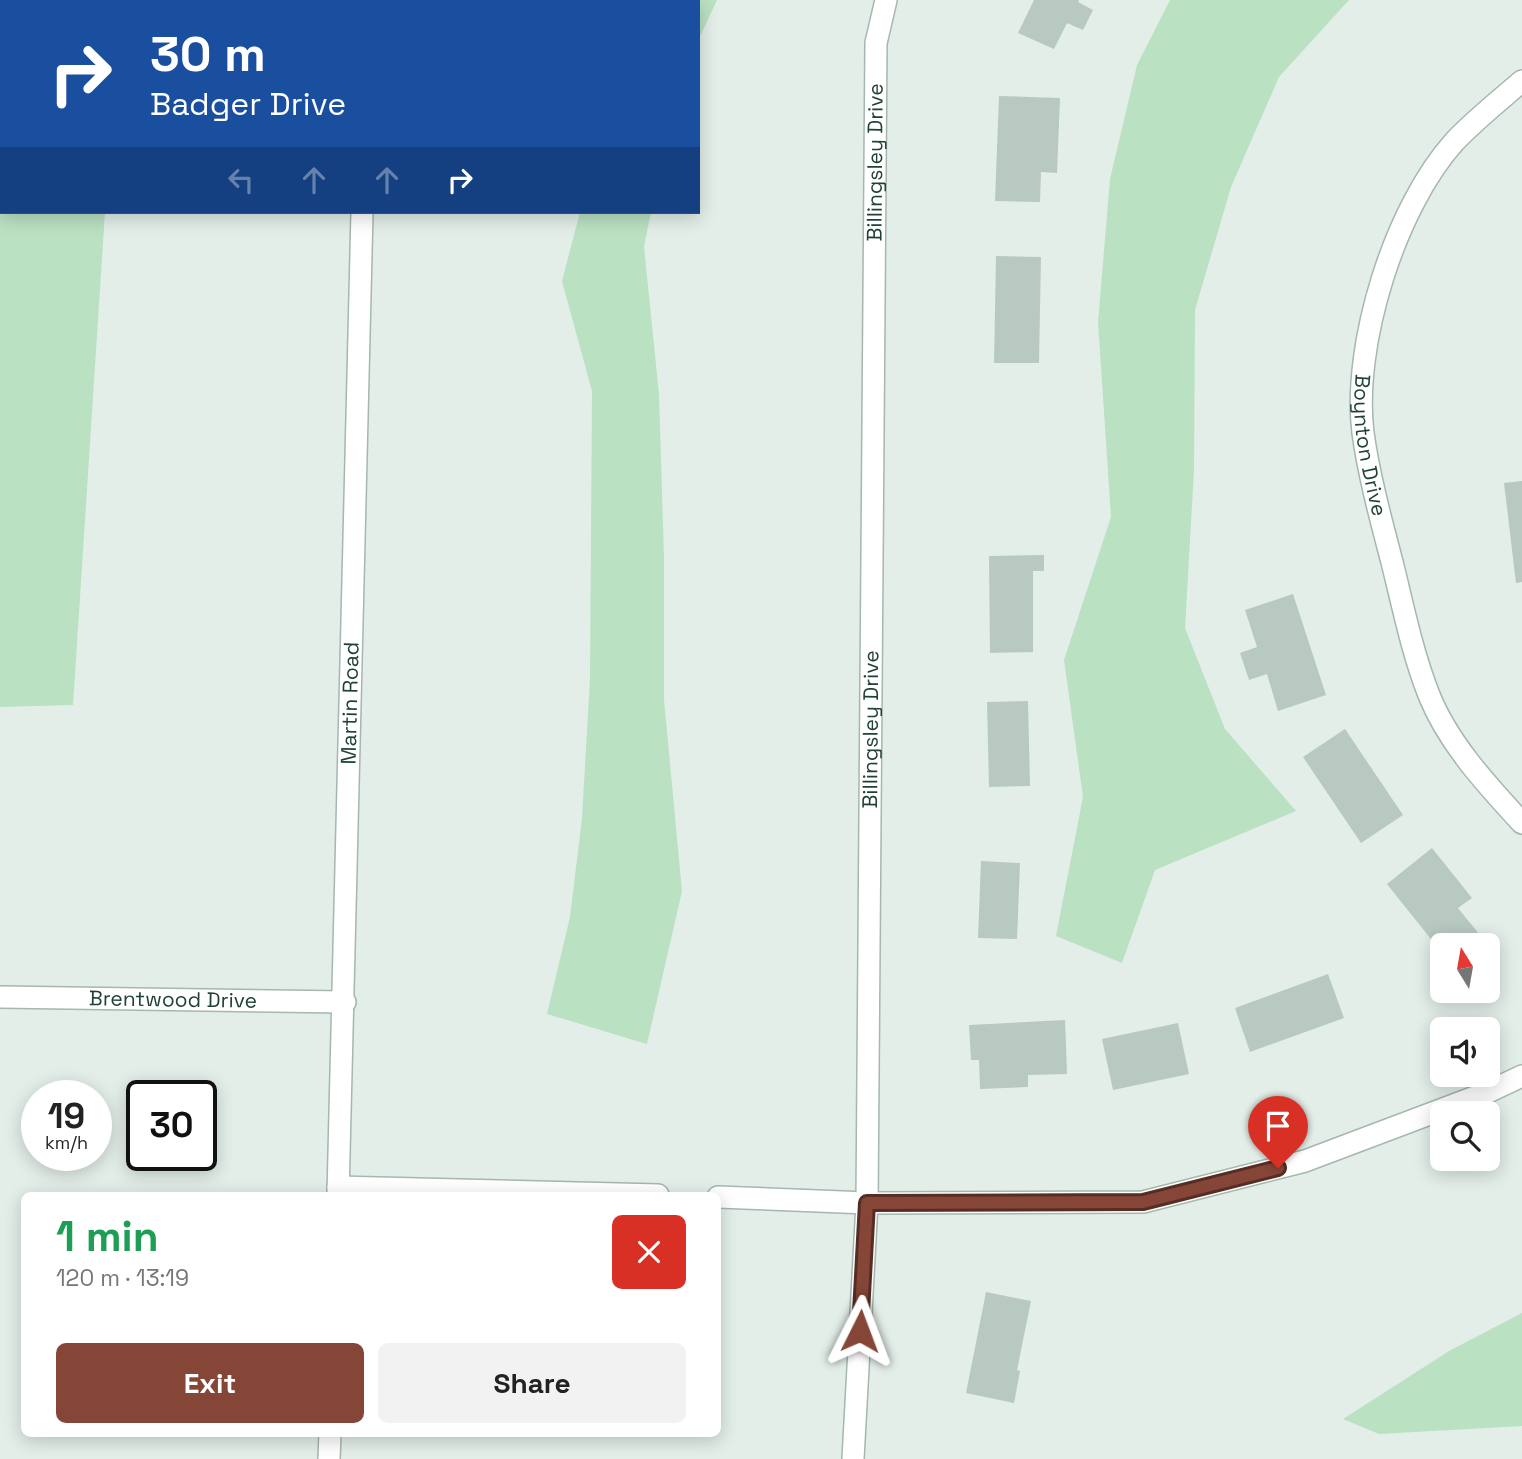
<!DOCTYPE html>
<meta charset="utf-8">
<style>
body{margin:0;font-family:"Space Grotesk",sans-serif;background:#f2f2f2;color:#222;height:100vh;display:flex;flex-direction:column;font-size:26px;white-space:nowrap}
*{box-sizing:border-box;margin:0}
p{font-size:23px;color:#767676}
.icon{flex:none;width:38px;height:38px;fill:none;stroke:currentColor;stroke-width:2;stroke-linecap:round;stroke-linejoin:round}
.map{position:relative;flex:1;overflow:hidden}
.details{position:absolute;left:21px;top:1192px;width:700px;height:245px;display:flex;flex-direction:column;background:#fff;border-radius:10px;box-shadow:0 4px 18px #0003}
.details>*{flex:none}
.guide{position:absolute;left:0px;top:0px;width:700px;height:214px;box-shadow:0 4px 18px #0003;background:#1a4fa0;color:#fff;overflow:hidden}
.needle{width:46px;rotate:349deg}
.buttons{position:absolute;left:1430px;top:933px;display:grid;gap:14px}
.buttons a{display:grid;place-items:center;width:70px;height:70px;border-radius:10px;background:#fff;box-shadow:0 4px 18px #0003;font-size:35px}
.speed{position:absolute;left:21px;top:1080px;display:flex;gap:14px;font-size:35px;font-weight:700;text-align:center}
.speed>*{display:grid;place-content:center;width:91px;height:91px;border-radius:50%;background:#fff;box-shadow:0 4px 18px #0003;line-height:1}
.speed small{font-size:18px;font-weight:400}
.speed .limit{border:4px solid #111;border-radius:10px;background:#fff;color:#111}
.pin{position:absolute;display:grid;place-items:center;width:60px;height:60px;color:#fff;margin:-72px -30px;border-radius:50% 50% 50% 0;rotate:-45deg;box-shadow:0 0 7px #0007}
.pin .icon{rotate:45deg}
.me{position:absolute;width:77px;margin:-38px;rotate:3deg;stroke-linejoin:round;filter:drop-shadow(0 0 5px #0008)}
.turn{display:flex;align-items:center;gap:24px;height:147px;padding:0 35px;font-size:32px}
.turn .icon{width:91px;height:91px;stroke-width:2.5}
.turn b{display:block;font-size:49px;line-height:60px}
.lanes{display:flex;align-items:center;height:66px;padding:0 35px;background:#0003;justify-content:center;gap:35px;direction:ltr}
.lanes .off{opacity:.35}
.round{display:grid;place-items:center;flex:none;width:74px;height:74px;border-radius:10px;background:#f2f2f2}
.overview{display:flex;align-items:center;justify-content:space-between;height:119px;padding:0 35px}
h1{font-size:42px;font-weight:600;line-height:52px;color:#1e9e55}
.primary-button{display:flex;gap:14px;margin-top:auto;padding:14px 35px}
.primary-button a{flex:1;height:80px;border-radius:10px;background:#854537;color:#fff;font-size:28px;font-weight:600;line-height:80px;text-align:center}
.primary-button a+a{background:#f2f2f2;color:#222}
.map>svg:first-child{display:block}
.green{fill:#bae1c2}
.building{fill:#b8c9c1}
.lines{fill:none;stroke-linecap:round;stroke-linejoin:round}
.minor-casing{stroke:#a5b7af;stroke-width:24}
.path{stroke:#80b5a1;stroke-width:4.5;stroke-dasharray:3.5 5;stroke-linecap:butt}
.minor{stroke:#fff;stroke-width:21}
.route-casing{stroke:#562d24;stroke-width:18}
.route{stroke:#854537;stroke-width:12}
.labels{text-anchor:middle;stroke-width:5;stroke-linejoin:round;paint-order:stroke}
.street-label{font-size:21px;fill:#204136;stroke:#f4faf6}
</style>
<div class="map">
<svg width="1522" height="1459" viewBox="0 0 1522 1459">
<rect width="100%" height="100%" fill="#e3eee8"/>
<!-- green -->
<g class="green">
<path d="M619,0H717L698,41V2Z"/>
<path d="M1170,0H1349L1279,77L1231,187L1195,310L1194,470L1185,628L1225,729L1296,811L1155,870L1122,963L1056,936L1083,797L1064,660L1111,517L1098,322L1110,179L1137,65Z"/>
<path d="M0,173L2,212H105L73,705L0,707Z"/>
<path d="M580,212H651L644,247L659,394L664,557V700L682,891L647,1044L547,1014L570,917L582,818L590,679L592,391L562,281Z"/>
<path d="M1522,1313V1426L1379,1434L1343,1419L1449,1351Z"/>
</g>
<!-- building -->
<g class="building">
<path d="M1034,0H1079L1078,2L1093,10L1083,30L1067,23L1054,49L1018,33Z"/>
<path d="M999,96L1060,98L1057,173L1041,172L1040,202L995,201Z"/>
<path d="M996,256L1041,257L1039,363H994Z"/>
<path d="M1522,481V582L1516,583L1504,483Z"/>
<path d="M1044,555V571H1033V652L990,653L989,556Z"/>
<path d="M1293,594L1326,695L1278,711L1267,674L1249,680L1240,653L1257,647L1245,610Z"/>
<path d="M1028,701L1030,786L989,787L987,702Z"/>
<path d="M1345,729L1403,815L1361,843L1303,757Z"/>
<path d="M1432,848L1472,898L1458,908L1488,945H1442V953L1387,884Z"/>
<path d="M981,861L1020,863L1017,939L978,938Z"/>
<path d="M1328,974L1344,1018L1250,1052L1235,1008Z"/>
<path d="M1065,1020L1067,1074L1028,1075V1087L980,1089L979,1060H971L969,1025Z"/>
<path d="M1178,1023L1189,1074L1113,1090L1102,1039Z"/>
<path d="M986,1292L1031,1301L1017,1370L1020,1371L1014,1403L966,1393Z"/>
</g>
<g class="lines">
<defs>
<g id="minor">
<path d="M215,0L217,2"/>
<path d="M371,2V0"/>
<path id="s1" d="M1522,81C1500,100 1475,120 1455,141C1395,207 1352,345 1363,433C1369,476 1381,520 1392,562C1403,606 1412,652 1429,695C1448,743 1487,785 1522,823"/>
<path id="s2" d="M0,997L345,1002"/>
<path d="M338,1187L658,1195"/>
<path id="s3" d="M338,1195L362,212"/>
<path d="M718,1197L867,1203L1143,1202L1305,1161L1488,1092L1522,1076"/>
<path d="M329,1459L330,1433"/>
<path id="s4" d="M853,1459L867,1203L876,43L886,0"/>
</g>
</defs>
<!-- minor casing -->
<use href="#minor" class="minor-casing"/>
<!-- path -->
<path class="path" d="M0,163H2"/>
<!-- minor -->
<use href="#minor" class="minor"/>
</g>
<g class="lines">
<defs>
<path id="route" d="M860,1331L867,1203L1143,1202L1278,1168"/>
</defs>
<!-- route casing -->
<use href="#route" class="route-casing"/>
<!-- route -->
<use href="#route" class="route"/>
</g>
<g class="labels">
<!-- street labels -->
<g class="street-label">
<text dy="7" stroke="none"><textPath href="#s4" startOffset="1297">Billingsley Drive</textPath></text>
<text dy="7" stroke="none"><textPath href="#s1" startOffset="416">Boynton Drive</textPath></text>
<text dy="7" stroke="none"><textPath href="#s3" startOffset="492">Martin Road</textPath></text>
<text dy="7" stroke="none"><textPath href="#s4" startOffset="730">Billingsley Drive</textPath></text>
<text dy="7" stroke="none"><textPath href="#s2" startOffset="173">Brentwood Drive</textPath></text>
</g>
</g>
</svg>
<div class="buttons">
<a><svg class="needle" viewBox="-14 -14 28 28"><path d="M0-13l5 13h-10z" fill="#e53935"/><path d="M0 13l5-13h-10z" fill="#767676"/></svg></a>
<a><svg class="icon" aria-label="sound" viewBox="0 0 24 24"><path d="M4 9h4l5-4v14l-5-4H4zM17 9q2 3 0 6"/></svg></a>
<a><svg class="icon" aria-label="search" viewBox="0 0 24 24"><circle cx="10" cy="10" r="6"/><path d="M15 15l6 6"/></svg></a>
</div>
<div class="speed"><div>19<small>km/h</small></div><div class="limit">30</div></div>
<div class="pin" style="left:1278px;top:1168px;background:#d93025"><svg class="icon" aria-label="arrive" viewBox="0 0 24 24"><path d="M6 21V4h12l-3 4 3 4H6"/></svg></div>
<svg class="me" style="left:860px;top:1331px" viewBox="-20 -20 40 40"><path d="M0-17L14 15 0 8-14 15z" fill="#854537" stroke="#fff" stroke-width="4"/></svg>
<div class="guide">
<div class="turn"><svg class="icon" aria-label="right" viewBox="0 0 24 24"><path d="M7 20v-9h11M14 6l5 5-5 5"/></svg><div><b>30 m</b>Badger Drive</div></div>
<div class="lanes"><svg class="icon off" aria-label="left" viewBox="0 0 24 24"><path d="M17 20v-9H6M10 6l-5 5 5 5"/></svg><svg class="icon off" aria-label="ahead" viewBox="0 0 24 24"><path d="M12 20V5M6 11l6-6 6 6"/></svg><svg class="icon off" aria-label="ahead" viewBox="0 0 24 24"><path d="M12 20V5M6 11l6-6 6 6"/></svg><svg class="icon" aria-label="right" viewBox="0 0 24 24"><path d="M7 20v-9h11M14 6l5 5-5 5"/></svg></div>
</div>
<section class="details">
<div class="overview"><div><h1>1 min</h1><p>120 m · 13:19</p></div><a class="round" style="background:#d93025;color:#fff"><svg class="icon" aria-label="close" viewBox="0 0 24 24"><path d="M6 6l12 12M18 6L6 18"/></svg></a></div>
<div class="primary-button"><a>Exit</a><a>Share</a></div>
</section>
</div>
